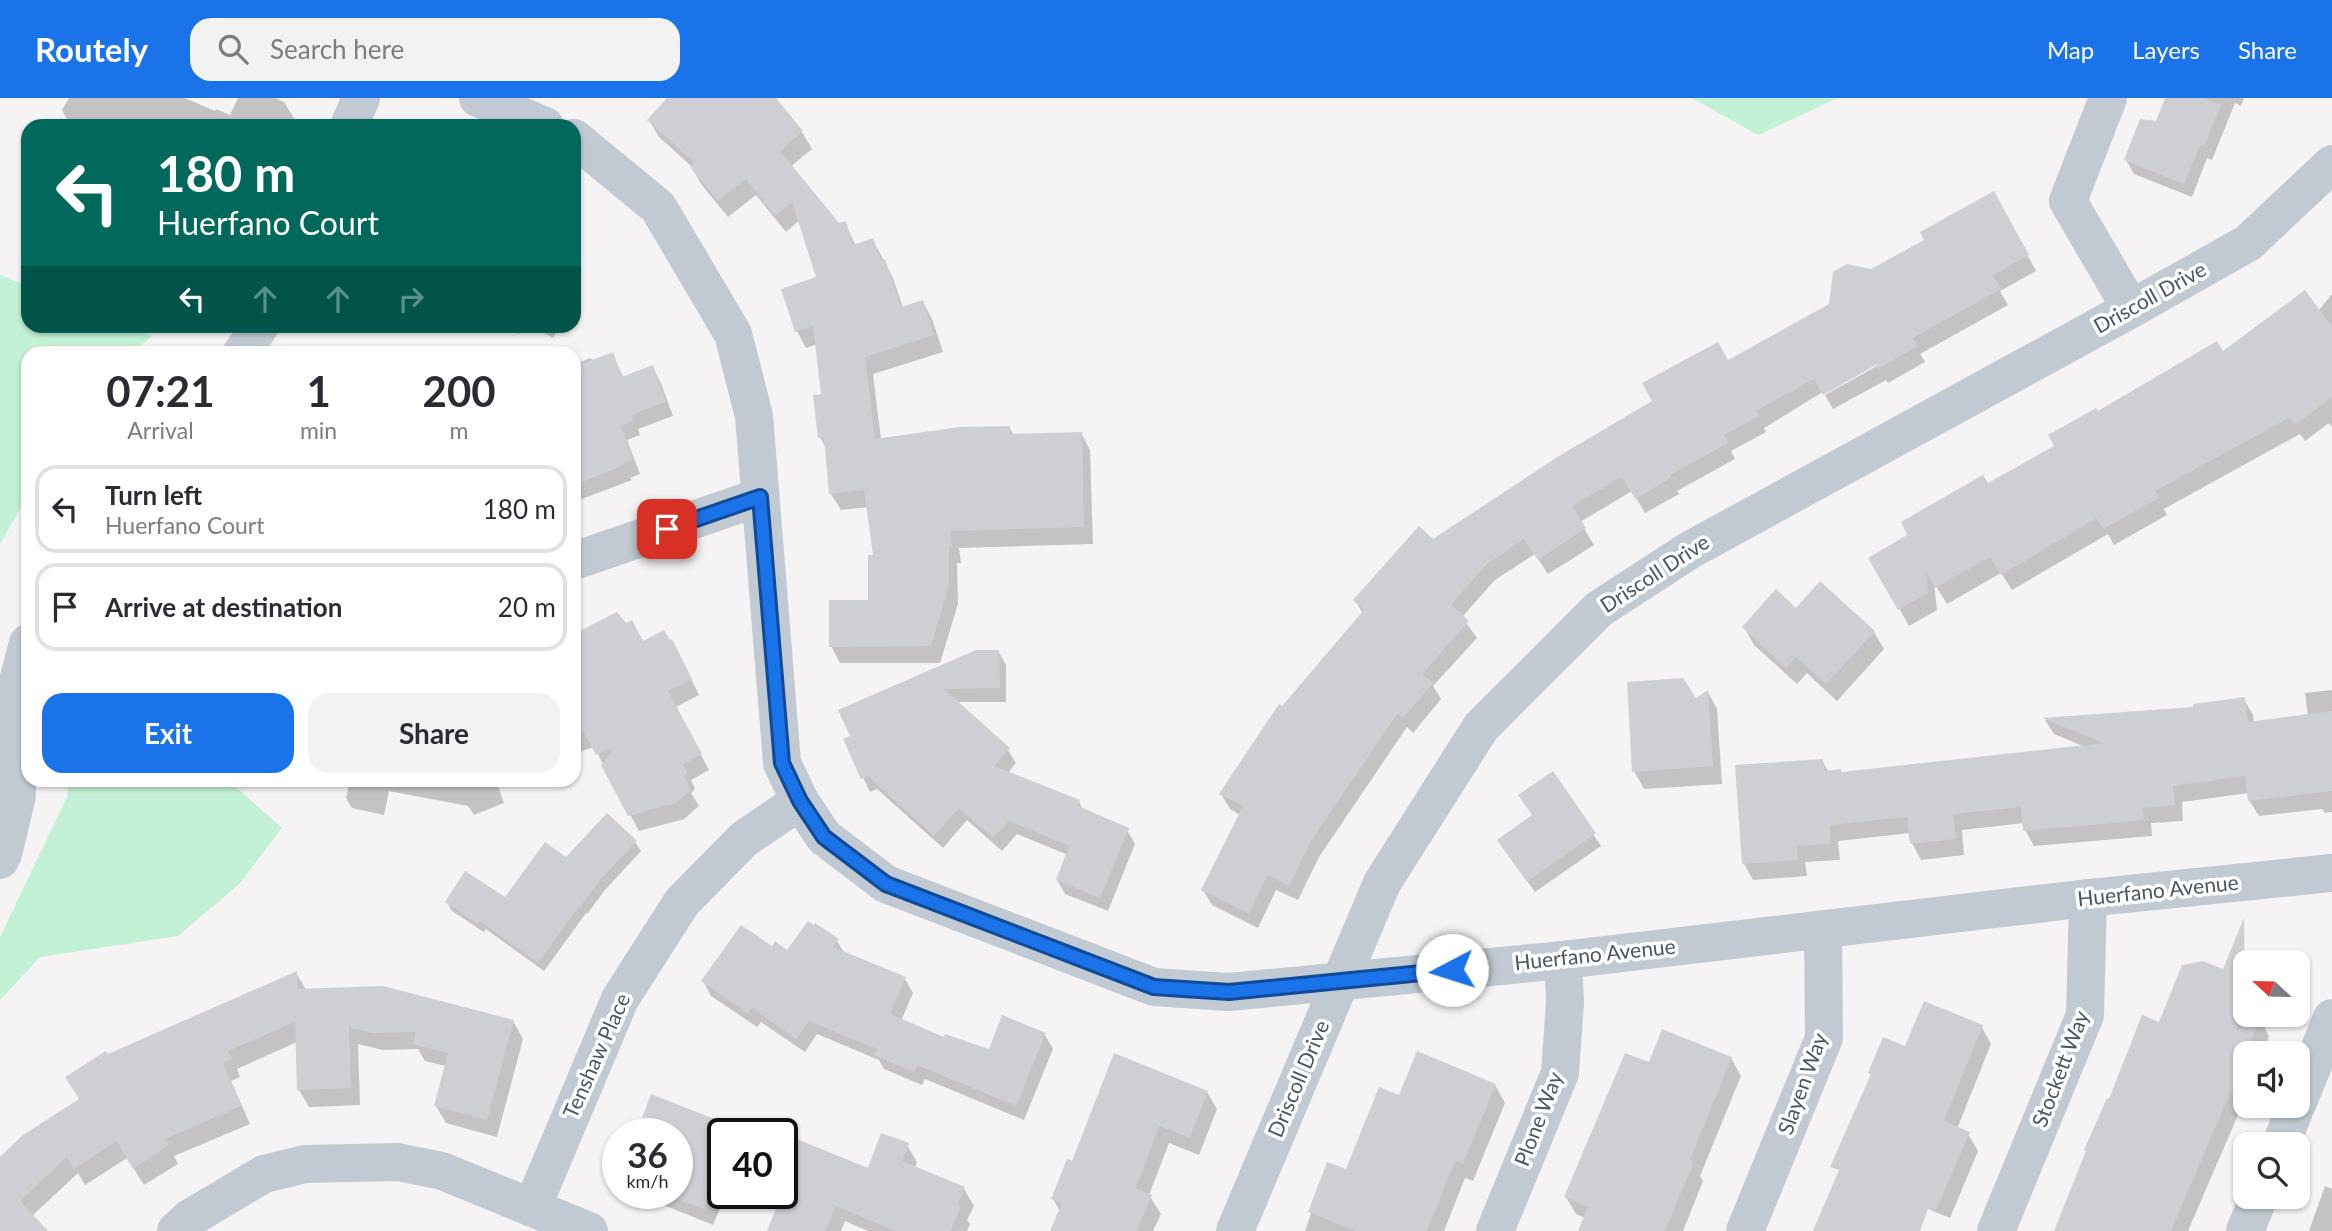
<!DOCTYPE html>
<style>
body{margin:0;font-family:Lato,sans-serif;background:#f2f2f3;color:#2b2b33;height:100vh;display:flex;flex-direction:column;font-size:26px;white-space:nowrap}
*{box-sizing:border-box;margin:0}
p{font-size:23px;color:#7c7c81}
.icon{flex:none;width:38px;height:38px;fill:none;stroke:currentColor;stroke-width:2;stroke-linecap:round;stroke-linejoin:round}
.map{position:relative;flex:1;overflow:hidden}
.sheet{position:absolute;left:21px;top:248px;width:560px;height:441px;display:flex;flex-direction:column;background:#fff;border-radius:21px;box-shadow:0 2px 5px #0004}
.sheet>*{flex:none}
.hud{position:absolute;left:21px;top:21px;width:560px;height:214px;border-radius:21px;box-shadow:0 2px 5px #0004;background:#00695c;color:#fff;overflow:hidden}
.needle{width:46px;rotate:292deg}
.controls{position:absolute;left:2233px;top:852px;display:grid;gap:14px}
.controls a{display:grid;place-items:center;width:77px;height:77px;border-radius:14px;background:#fff;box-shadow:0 2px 5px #0004;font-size:35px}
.speed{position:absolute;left:602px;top:1020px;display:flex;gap:14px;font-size:35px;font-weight:700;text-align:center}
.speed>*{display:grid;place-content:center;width:91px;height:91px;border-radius:50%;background:#fff;box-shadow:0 2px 5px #0004;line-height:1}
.speed small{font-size:18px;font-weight:400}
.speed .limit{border:4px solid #111;border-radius:10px;background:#fff;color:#111}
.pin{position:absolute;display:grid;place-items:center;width:60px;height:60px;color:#fff;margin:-30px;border-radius:14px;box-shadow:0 4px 10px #0006}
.me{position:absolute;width:77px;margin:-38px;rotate:265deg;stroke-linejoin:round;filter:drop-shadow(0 0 5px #0008)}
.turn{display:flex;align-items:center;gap:24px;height:147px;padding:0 21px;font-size:32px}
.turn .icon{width:91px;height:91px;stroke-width:2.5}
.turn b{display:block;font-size:49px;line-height:60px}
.lanes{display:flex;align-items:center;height:66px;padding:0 21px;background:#0003;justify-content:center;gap:35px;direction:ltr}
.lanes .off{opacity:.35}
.eta{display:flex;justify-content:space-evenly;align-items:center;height:119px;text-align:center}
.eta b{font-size:42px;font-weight:700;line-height:49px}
.primary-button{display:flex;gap:14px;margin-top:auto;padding:14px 21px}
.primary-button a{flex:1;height:80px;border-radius:21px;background:#1a73e8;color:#fff;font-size:28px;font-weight:700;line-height:80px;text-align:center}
.primary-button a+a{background:#f2f2f3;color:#2b2b33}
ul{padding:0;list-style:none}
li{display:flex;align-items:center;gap:21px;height:88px;margin:0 14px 10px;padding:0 7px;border:4px solid #e1e1e2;border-radius:21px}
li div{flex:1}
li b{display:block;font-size:26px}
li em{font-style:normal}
header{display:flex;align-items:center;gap:42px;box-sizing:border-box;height:98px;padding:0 35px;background:#1a73e8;color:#fff}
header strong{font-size:33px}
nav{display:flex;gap:38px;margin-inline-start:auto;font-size:24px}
.search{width:490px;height:63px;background:#f2f2f3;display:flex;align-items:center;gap:18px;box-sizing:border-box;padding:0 24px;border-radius:21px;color:#7c7c81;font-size:26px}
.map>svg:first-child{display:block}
.green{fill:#c3f1d5}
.shadow{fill:#0003}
.building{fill:#cdcfd5}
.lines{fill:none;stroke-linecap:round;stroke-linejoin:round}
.minor{stroke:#c1cad2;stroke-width:38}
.route-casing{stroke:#114b97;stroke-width:18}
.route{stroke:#1a73e8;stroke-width:12}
.labels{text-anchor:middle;stroke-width:7;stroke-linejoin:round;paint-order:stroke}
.street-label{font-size:21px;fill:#4a5661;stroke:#fff}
</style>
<header>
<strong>Routely</strong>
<div class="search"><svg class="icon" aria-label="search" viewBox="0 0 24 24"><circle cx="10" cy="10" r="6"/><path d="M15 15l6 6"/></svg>Search here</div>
<nav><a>Map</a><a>Layers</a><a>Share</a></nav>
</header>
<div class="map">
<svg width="2332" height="1133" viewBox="0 0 2332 1133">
<rect width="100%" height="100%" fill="#f5f3f3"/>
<!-- green -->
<g class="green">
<path d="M1692,0H1838L1758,37Z"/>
<path d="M0,177L28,188V228H126L152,238L132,255L28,256V397L0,446Z"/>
<path d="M69,683H229L282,730L239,786L178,838L40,859L0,902V839L67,699Z"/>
</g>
<!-- shadow -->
<g class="shadow">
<path d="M69,0H185L215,13L216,11L230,17L238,0H275L284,4L294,20L290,28H71L62,12Z"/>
<path d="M669,0H774L802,34L812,51L790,69L838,127L845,125L856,148L873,142L893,180L903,210L923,204L932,221L943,254L873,276L881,341L1009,329L1014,337L1081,335L1090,352L1093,446L959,450L961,465H957L958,506L940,565H840L831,548L870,504L875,459L868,409L841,412L831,396L827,352L820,339L823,298L817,246L806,250L797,233L818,180L800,122L786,134L756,97L728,119L701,86L691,68L659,39L649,22Z"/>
<path d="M2167,0H2244L2241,8L2235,5L2212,62L2207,60L2192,99L2134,76L2126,62L2157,25Z"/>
<path d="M2002,111L2036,173L2000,193L2008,207L1920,256L1925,264L1888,285L1886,282L1833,311L1825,297L1884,264L1882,261L1821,295L1764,330L1766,334L1731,353L1735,361L1677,393L1679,396L1645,415L1632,393L1580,424L1594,447L1548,476L1535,456L1495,482L1462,519L1477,540L1433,588L1441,601L1413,635L1407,629L1319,759L1298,802L1276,792L1258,830L1212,807L1203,792L1240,717L1230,711L1221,696L1282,610L1363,516L1355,502L1433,443L1728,264L1831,207L1871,173Z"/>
<path d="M2332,196V329L2329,325L2305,343L2300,336L2164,411L2167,417L2114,447L2108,436L2012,492L2001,475L1947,506L1934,485L1937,512L1909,528L1871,460L1987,388L2056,348L2098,315L2318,213Z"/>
<path d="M505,228H524L519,236Z"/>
<path d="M533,228H560L553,240Z"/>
<path d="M612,256L624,280L652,269L660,283L673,318L638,331L640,337L627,342L640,376L630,380L632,382L574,404V267L590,260L594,263Z"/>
<path d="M1796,512L1874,534L1884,551L1837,603L1807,575L1797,586L1754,547L1744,529Z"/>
<path d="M574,538L643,545L680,558L699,597L676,609L709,672L691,682L695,691L691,695L699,708L684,721L639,733L594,649L574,656Z"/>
<path d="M998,553L1006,567V604H956L1008,652L1016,665L1008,675L1079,704L1083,712L1127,732L1135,746L1108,813L1065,796L1057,782L1068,757L1017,736L1002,753L967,722L943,750L877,691L870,694L845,642Z"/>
<path d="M2332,592V714L2325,715L2322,711L2259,718L2249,702V695L2182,704L2183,723L2151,725L2152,738L2034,748L2025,732L2024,725L1962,732L1964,757L1921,762L1912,745L1910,735L1838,743L1840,762L1805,764L1807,778L1753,782L1744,766L1822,663L1829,674L1842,676L2085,649L2054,636L2045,622L2195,610L2244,601L2253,617L2254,625L2308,618L2305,595Z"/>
<path d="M1708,594L1717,611L1722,686L1644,691L1634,673Z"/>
<path d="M1552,675L1601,748L1535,794L1506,754L1534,718Z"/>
<path d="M350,682H496L504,705L474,717L468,708L389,693L384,717L352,710L346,700Z"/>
<path d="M635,744L641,753L605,792L587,816L586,815L544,873L486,831L484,834L452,813L447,804L506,801L566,762Z"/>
<path d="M837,843L845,856L905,881L913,895L901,923L945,942L990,953L1045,937L1053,951L1024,1022L925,981L922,987L884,971L879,962L817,936L805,954L761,924L757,929L711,898L703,883L772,851L788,854Z"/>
<path d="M2203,865L2245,882V917H2265L2268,923L2265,931L2269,938L2263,956H2245V1008H2248L2246,1012L2241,1010L2188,1133H2056L2109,1003Z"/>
<path d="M296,875L306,892L513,923L523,941L497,1039L446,1025L436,1008L446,968L425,963L418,951L383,952L358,946L360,1007L309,1009L299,992L297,944L237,971L240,979L231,983L250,1026L174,1058L178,1066L144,1087L127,1060L85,1087L78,1075L32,1118L46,1133H0V1061L80,1002L107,958Z"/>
<path d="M1981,928L1991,946L1957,1031L1968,1036L1978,1053L1950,1120L1846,1077L1872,978L1870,975L1906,951Z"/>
<path d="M1731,960L1741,978L1700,1078L1703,1083L1683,1133H1580L1585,1120L1576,1116L1566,1099L1649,966Z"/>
<path d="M1495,987L1505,1005L1473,1083L1465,1080L1444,1133H1305L1311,1116L1310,1114L1347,1073L1400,1000Z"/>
<path d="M1207,994L1217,1011L1199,1057L1169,1045L1149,1097L1161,1116L1153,1133H1052L1060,1113L1053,1101L1073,1066Z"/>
<path d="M652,999L747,1036H723V1096H726L713,1127L661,1106L655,1096H677V1036H638Z"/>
<path d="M907,1047L917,1064L915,1070L964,1091L974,1108L967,1122L970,1126L967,1133H868L845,1123L841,1133H769L783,1098L776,1096L869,1072Z"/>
<path d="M2325,1088L2332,1091V1133H2309Z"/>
</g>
<!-- building -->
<g class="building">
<path d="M667,0H776L803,33L780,53L839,125L846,123L853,147L873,140L881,162L885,161L901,209L923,202L934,237L865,259L875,341L960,329L1010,328V336L1082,334L1084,429L951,433L952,449H949V488L931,548L829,549V502H868V457H873L864,392L829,396L824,339L818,340L813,297L821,296L813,228L795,234L781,191L816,179L792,104L775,118L746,81L718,103L690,69L695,65L647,22Z"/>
<path d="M2165,0H2202L2221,7L2204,49L2200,47L2184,86L2124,62L2140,21L2156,23Z"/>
<path d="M1994,93L2029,157L1993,177L2001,191L1913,240L1918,248L1878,271L1876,267L1823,297L1814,281L1756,313L1759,318L1724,337L1728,345L1670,377L1671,380L1635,401L1622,379L1572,408L1586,430L1538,462L1524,441L1487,466L1451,507L1469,523L1422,576L1433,585L1403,620L1398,615L1311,743L1289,788L1267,777L1249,816L1201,792L1243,708L1219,696L1279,606L1282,608L1364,512L1353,502L1419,428L1433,441L1559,358L1652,303L1642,285L1718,244L1728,262L1829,206L1833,174L1847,166L1871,171L1924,142L1920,134Z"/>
<path d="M2305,192L2332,229V299L2295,327L2289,320L2155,393L2159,400L2103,431L2097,420L2001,477L1990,459L1935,490L1926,473L1928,495L1898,512L1868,460L1907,437L1901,424L1983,377L1988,385L2054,348L2048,337L2096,310L2098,313L2217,243L2223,253Z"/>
<path d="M613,254L622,279L653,267L666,304L631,317L634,323L621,328L633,362L624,365L625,367L574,387V269Z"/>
<path d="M1820,483L1875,533L1826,586L1796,559L1786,570L1742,529L1776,491L1796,510Z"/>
<path d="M617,514L626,525L632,522L643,543L664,532L670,542L672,541L692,581L668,593L702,656L683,666L687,674L684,678L691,692L675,705L628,718L601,667L615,649L596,657L584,634L574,638V536Z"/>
<path d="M976,552H999L1000,590L944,591L1010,650L994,668L1080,702L1078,708L1129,730L1100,800L1056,782L1069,748L1009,723L993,740L959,710L934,738L868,678L861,681L843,641L850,638L838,612Z"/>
<path d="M1683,580L1696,600L1708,592L1713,668L1632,674L1627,584Z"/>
<path d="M2245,599L2248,624L2332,613V693L2248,703L2245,678L2173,688L2175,707L2143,710L2144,722L2023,733L2021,709L1953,716L1956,741L1910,746L1907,719L1830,727L1831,746L1797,748L1798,762L1742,766L1735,667L1823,661L1824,673L1841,671V674L2104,645L2042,620L2193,609V606Z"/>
<path d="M1553,673L1596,735L1527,784L1497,742L1532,717L1518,697Z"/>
<path d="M607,715L637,743L600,782L581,808L580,807L538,865L480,823L478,826L445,804L465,773L505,799L545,744L566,759Z"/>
<path d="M2244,820L2245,917L2260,920L2249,950L2254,952L2253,956H2245V974L2236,996L2231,993L2171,1133H2054L2086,1053L2084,1052L2107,1000L2109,1001L2142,917L2159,924L2182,867L2203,863L2223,871Z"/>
<path d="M808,823L814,827L815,825L839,841L833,849L906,879L890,916L944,939L945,936L989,951L1002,917L1046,935L1016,1008L917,967L914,974L874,957L877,951L809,923L796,941L752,910L748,916L701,883L741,827L772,848L775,843L787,852Z"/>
<path d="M297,873V891L383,888L514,922L487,1022L434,1008L448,955L413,946L416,934L372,935L349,929L351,990L297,992L295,924L228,953L232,961L223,965L241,1008L165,1041L169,1047L133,1071L116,1043L74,1071L67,1059L20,1103L48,1133H0V1059L23,1037L79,1001L65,979L106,953L108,956Z"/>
<path d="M1924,903L1983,927L1944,1023L1970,1034L1935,1114L1928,1111L1920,1133H1813L1839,1072L1830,1069L1871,976L1868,975L1883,939L1905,948Z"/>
<path d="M1662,931L1732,959L1690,1062L1694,1064L1665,1133H1578L1588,1109L1564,1099L1625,955L1649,964Z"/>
<path d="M1417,953L1496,986L1463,1066L1455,1063L1427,1133H1356L1308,1114L1327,1064L1346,1071L1379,989L1399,997Z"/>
<path d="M1114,955L1208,993L1190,1040L1159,1028L1136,1090L1152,1097L1137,1133H1050L1062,1105L1051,1101L1067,1061L1072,1063Z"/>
<path d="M651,996L747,1034L723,1036V1064L704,1111L677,1101V1036H636Z"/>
<path d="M782,1035L868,1070L881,1035L909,1045L902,1063L965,1089L958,1106L961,1108L951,1133H896L836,1108L825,1133H767L782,1096Z"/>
</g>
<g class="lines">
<!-- minor -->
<g class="minor">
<path d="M478,0L545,28"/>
<path d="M2108,0L2068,103L2131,211"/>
<path d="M349,28L361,0"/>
<path d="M574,40L658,109L733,236L754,318L782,665L800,703L824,739L886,786L1154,889L1229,894L1563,862L2088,800L2332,775"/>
<path d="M241,256L260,228"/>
<path d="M574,463L760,399"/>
<path d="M0,762L3,756L17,697V587L28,545"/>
<path d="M2298,1004L2332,920"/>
<path d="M2281,1046L2296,1008"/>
<path d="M532,1110L620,901L682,804L744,741L800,703"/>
<path d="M176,1133L190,1120L264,1076L305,1066L398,1064L442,1073L589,1133"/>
<path d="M1235,1133L1382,785L1481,629L1599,511L1690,452L2131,211L2248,145L2332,66"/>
<path d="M1495,1133L1560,975L1565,904L1563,862"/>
<path d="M1745,1133L1824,940L1823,831"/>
<path d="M1996,1133L2085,917L2088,800"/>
<path d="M2245,1133L2259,1099"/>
</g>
</g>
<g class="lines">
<defs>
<path id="route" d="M667,431L760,399L782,665L800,703L824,739L886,786L1154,889L1229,894L1452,872"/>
</defs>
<!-- route casing -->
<use href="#route" class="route-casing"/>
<!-- route -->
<use href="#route" class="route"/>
</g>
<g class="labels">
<!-- street labels -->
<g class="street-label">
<text transform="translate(2150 200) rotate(-29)" y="7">Driscoll Drive</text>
<text transform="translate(1655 476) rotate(-33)" y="7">Driscoll Drive</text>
<text transform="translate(2158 793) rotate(-6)" y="7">Huerfano Avenue</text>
<text transform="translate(1595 857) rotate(-6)" y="7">Huerfano Avenue</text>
<text transform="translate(597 958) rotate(-66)" y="7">Tenshaw Place</text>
<text transform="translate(2061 971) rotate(-69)" y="7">Stockett Way</text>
<text transform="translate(1299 981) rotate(-67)" y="7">Driscoll Drive</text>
<text transform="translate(1803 986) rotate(-70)" y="7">Slayen Way</text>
<text transform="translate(1539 1021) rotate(-69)" y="7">Plone Way</text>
</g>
</g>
</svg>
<div class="controls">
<a><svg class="needle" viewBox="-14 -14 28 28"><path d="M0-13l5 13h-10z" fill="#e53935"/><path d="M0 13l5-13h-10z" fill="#7c7c81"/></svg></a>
<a><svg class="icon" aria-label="sound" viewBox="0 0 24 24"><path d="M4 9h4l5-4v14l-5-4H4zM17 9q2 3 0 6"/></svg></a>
<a><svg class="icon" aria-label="search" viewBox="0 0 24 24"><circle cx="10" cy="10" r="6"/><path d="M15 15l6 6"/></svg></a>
</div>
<div class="speed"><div>36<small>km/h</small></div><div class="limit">40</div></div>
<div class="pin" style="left:667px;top:431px;background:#d93025"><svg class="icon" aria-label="arrive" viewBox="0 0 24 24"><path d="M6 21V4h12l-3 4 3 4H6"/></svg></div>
<svg class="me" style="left:1452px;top:872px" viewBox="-20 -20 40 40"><circle r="19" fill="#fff"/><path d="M0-13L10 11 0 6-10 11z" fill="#1a73e8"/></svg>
<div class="hud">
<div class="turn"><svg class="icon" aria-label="left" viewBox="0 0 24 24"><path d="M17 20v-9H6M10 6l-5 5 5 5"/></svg><div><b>180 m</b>Huerfano Court</div></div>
<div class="lanes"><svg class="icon" aria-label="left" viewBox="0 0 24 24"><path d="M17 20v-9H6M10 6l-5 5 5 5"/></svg><svg class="icon off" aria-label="ahead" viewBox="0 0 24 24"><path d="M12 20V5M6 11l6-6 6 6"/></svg><svg class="icon off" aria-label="ahead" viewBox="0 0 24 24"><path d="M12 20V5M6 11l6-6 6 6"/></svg><svg class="icon off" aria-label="right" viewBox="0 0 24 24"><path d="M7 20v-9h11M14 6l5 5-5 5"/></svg></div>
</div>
<section class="sheet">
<div class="eta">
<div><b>07:21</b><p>Arrival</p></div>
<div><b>1</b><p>min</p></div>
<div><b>200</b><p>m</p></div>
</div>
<ul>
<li><svg class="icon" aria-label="left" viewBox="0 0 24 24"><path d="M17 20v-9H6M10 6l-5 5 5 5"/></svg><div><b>Turn left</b><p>Huerfano Court</p></div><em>180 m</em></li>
<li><svg class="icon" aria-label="arrive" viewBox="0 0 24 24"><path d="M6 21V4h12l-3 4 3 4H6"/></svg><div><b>Arrive at destination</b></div><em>20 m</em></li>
</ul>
<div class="primary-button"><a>Exit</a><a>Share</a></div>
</section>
</div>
